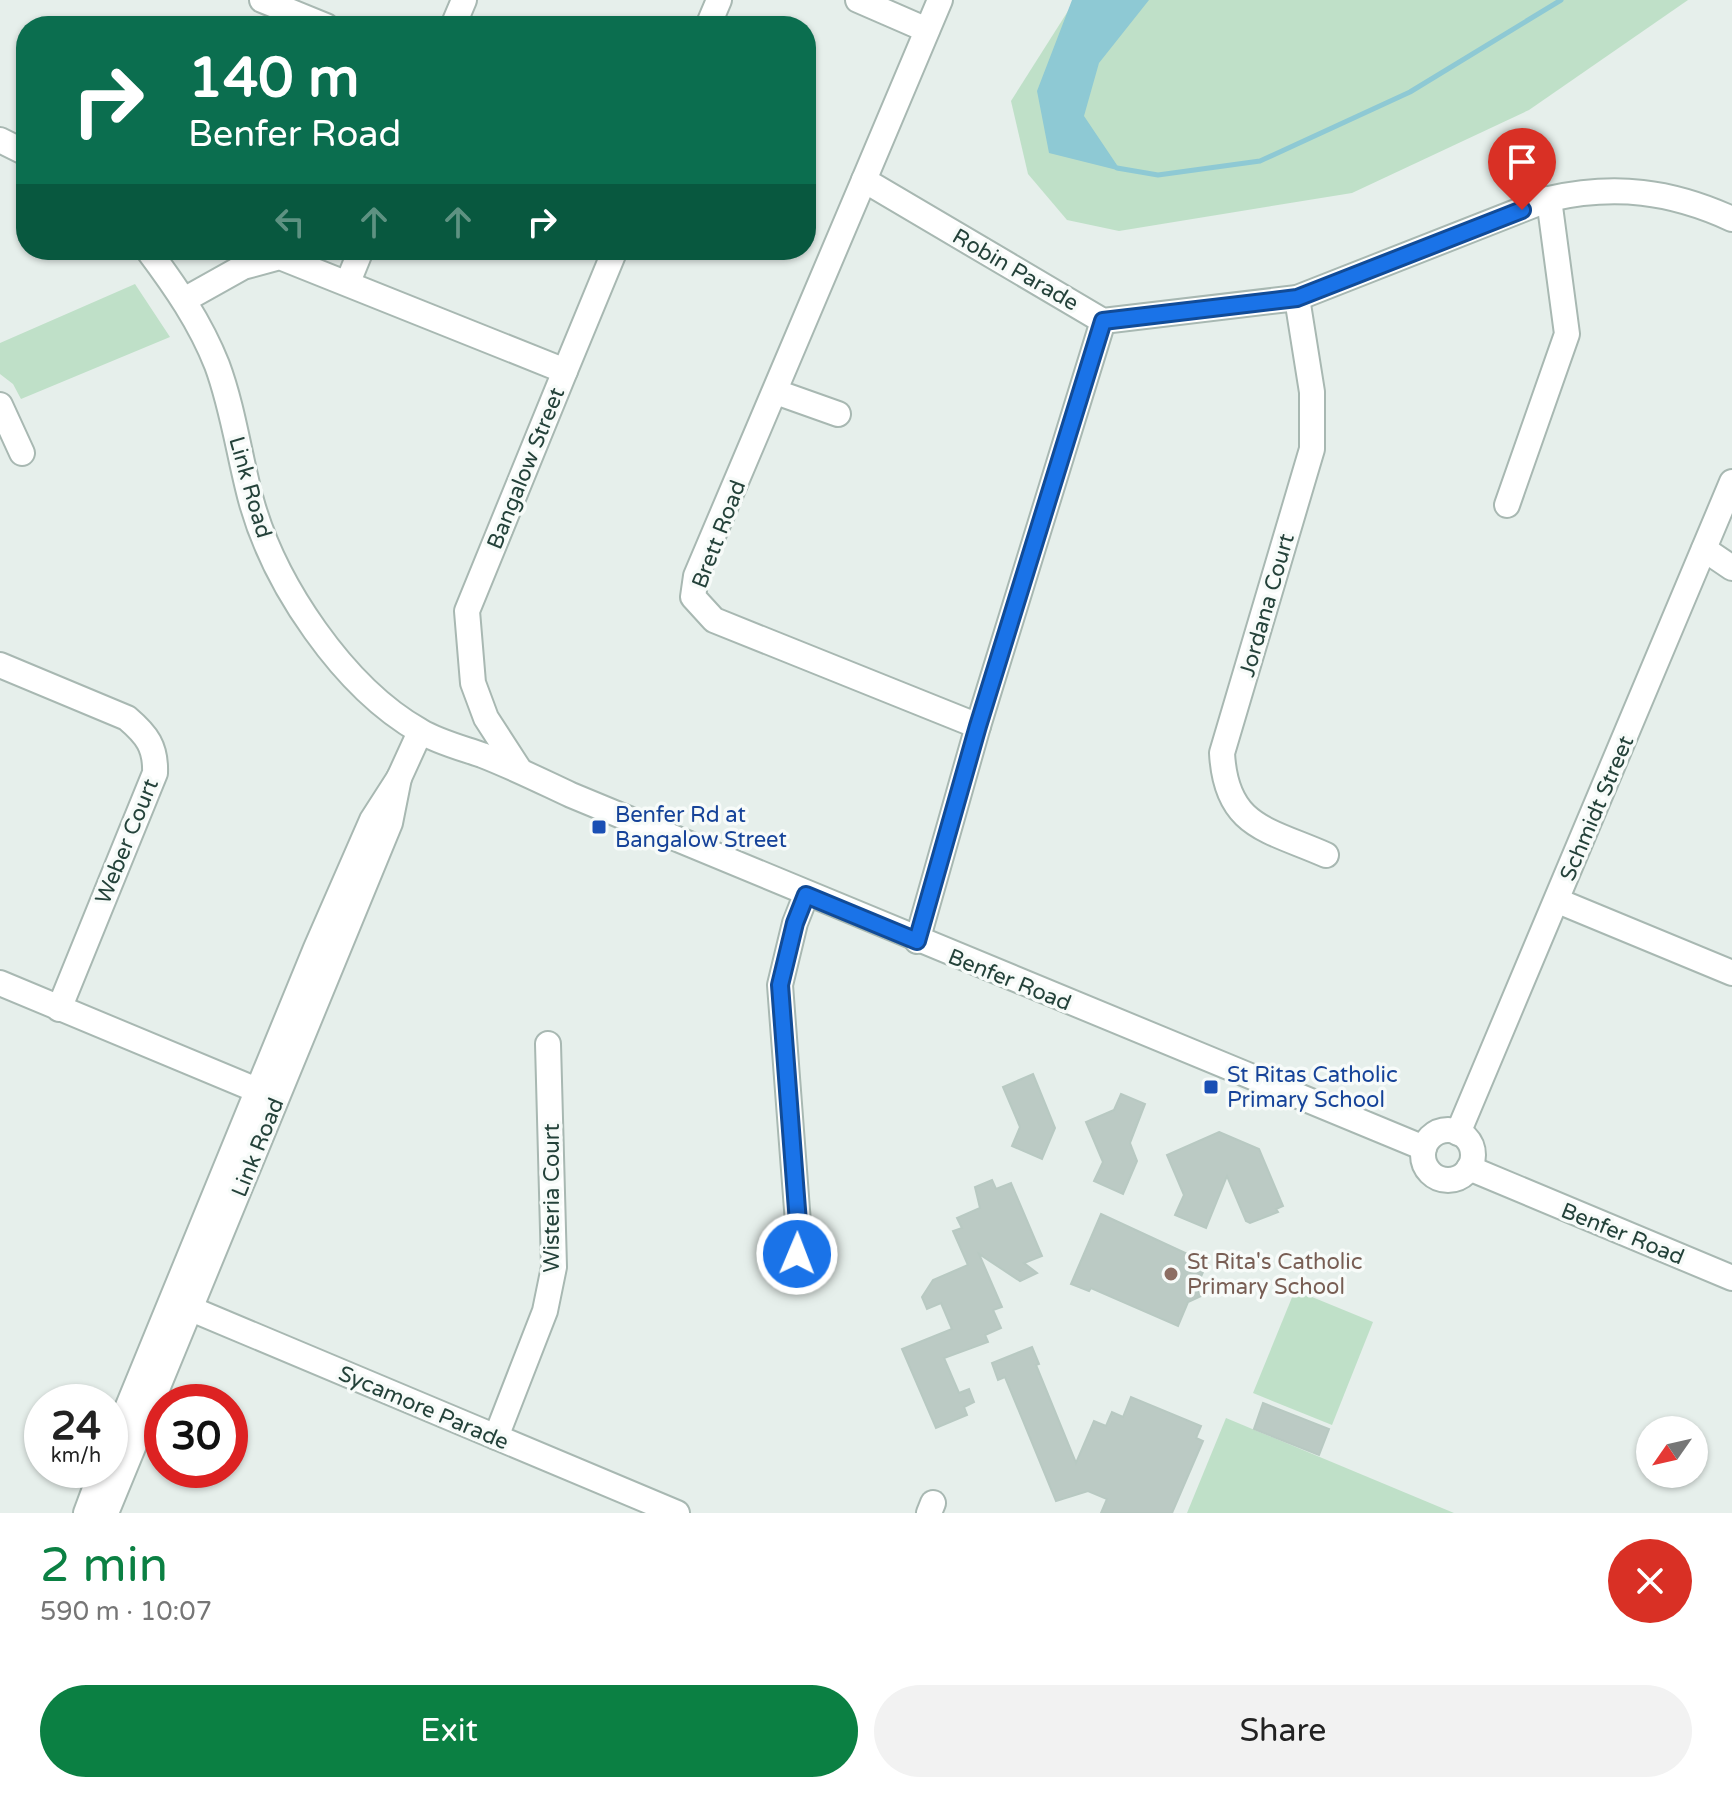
<!DOCTYPE html>
<meta charset="utf-8">
<style>
body{margin:0;font-family:"Varela Round",sans-serif;background:#f2f2f2;color:#222;height:100vh;display:flex;flex-direction:column;font-size:30px;white-space:nowrap}
*{box-sizing:border-box;margin:0}
p{font-size:26px;color:#767676}
.icon{flex:none;width:44px;height:44px;fill:none;stroke:currentColor;stroke-width:2;stroke-linecap:round;stroke-linejoin:round}
.map{position:relative;height:1513px;overflow:hidden}
.drawer{display:flex;flex-direction:column;background:#fff;flex:1}
.drawer>*{flex:none}
.hud{position:absolute;left:16px;top:16px;width:800px;height:244px;border-radius:32px;box-shadow:0 2px 6px #0004;background:#0b6e4f;color:#fff;overflow:hidden}
.needle{width:52px;rotate:236deg}
.controls{position:absolute;left:1636px;top:1416px;display:grid;gap:16px}
.controls a{display:grid;place-items:center;width:72px;height:72px;border-radius:50%;background:#fff;box-shadow:0 2px 6px #0004;font-size:40px}
.speed{position:absolute;left:24px;top:1384px;display:flex;gap:16px;font-size:40px;font-weight:700;text-align:center}
.speed>*{display:grid;place-content:center;width:104px;height:104px;border-radius:50%;background:#fff;box-shadow:0 2px 6px #0004;line-height:1}
.speed small{font-size:20px;font-weight:400}
.speed .limit{border:12px solid #d22;background:#fff;color:#111}
.pin{position:absolute;display:grid;place-items:center;width:68px;height:68px;color:#fff;margin:-82px -34px;border-radius:50% 50% 50% 0;rotate:-45deg;box-shadow:0 0 8px #0007}
.pin .icon{rotate:45deg}
.me{position:absolute;width:88px;margin:-44px;rotate:1deg;stroke-linejoin:round;filter:drop-shadow(0 0 6px #0008)}
.turn{display:flex;align-items:center;gap:28px;height:168px;padding:0 40px;font-size:36px}
.turn .icon{width:104px;height:104px;stroke-width:2.5}
.turn b{display:block;font-size:56px;line-height:68px}
.lanes{display:flex;align-items:center;height:76px;padding:0 40px;background:#0003;justify-content:center;gap:40px;direction:ltr}
.lanes .off{opacity:.35}
.round{display:grid;place-items:center;flex:none;width:84px;height:84px;border-radius:42px;background:#f2f2f2}
.summary{display:flex;align-items:center;justify-content:space-between;height:136px;padding:0 40px}
h1{font-size:48px;font-weight:600;line-height:60px;color:#0b8043}
.action{display:flex;gap:16px;margin-top:auto;padding:16px 40px}
.action a{flex:1;height:92px;border-radius:48px;background:#0b8043;color:#fff;font-size:32px;font-weight:600;line-height:92px;text-align:center}
.action a+a{background:#f2f2f2;color:#222}
.map>svg:first-child{display:block}
.green{fill:#bfe0c8}
.water{fill:#8ec9d4}
.lines{fill:none;stroke-linecap:round;stroke-linejoin:round}
.stream{stroke:#8ec9d4;stroke-width:5}
.building{fill:#bbcac4;stroke:#b8c9c2;stroke-width:2}
.minor-casing{stroke:#a8b8b2;stroke-width:28}
.minor{stroke:#fff;stroke-width:24}
.route-casing{stroke:#114b97;stroke-width:20}
.route{stroke:#1a73e8;stroke-width:14}
.transit-dot{fill:#1a4fb4;stroke:#f7fbf9;stroke-width:3}
.education-dot{fill:#8d6e63;stroke:#f7fbf9;stroke-width:3}
.labels{text-anchor:middle;stroke-width:7;stroke-linejoin:round;paint-order:stroke}
.street-label{font-size:22px;fill:#24423a;stroke:#f7fbf9}
.transit-label{font-size:22px;fill:#164399;stroke:#f7fbf9;text-anchor:start}
.education-label{font-size:22px;fill:#785e54;stroke:#f7fbf9;text-anchor:start}
</style>
<div class="map">
<svg width="1732" height="1513" viewBox="0 0 1732 1513">
<rect width="100%" height="100%" fill="#e6efeb"/>
<!-- green -->
<g class="green">
<path d="M1075,0H1688L1529,110L1352,193L1119,231L1067,220L1028,174L1011,101Z"/>
<path d="M135,284L170,337L21,399L13,384L0,374V343Z"/>
<path d="M1295,1290L1373,1322L1332,1425L1253,1393Z"/>
<path d="M1226,1418L1454,1513H1187Z"/>
</g>
<!-- water -->
<path class="water" d="M1072,0H1149L1099,63L1084,116L1121,171L1049,153L1037,91Z"/>
<g class="lines">
<!-- stream -->
<path class="stream" d="M1117,168L1158,175L1260,161L1410,92L1561,0"/>
</g>
<!-- building -->
<g class="building">
<path d="M1033,1074L1055,1128L1042,1159L1012,1146L1020,1127L1003,1087Z"/>
<path d="M1121,1094L1145,1104L1130,1143L1137,1161L1123,1194L1094,1181L1103,1162L1086,1122L1114,1110Z"/>
<path d="M1219,1132L1259,1149L1283,1206L1276,1209L1278,1212L1250,1223L1246,1221L1227,1176L1206,1228L1175,1215L1184,1195L1167,1155Z"/>
<path d="M992,1180L996,1189L1011,1183L1042,1256L1024,1263L1037,1273L1020,1281L979,1254L1002,1307L993,1310L1001,1328L985,1335L988,1342L944,1358L959,1393L969,1389L974,1402L964,1407L967,1415L936,1428L902,1349L952,1329L941,1303L927,1309L922,1297L933,1280L968,1265L953,1231L962,1228L957,1218L980,1208L975,1187Z"/>
<path d="M1101,1214L1207,1263L1196,1288L1201,1296L1188,1302L1178,1326L1091,1288L1089,1291L1071,1284Z"/>
<path d="M1032,1347L1039,1364L1036,1365L1076,1463L1094,1421L1106,1426L1112,1412L1123,1417L1131,1397L1201,1426L1196,1438L1203,1441L1172,1513H1101L1107,1499L1088,1491L1056,1501L1005,1377L998,1380L992,1363Z"/>
<path d="M1263,1403L1329,1429L1319,1455L1254,1429Z"/>
</g>
<g class="lines">
<defs>
<g id="minor">
<path d="M262,0L326,26"/>
<path d="M858,0L927,30"/>
<path d="M940,0L864,180L1103,321L1297,298L1549,199C1615,184 1671,191 1732,219"/>
<path d="M453,26L464,0"/>
<path d="M708,26L719,0"/>
<path d="M0,140L26,153"/>
<path d="M864,180L696,576L693,597L714,620L978,726"/>
<path d="M148,250C175,286 200,322 217,365C233,408 239,455 251,500C274,584 343,687 420,731C438,742 462,748 482,755C513,767 541,781 571,795L1424,1148"/>
<path d="M348,282L361,250"/>
<path d="M1297,298L1312,392V449L1222,753C1226,827 1267,829 1326,855"/>
<path d="M184,300L243,267L280,257L565,371L467,611L473,683L486,718L519,769"/>
<path d="M565,371L615,250"/>
<path d="M776,392L838,414"/>
<path d="M0,405L22,453"/>
<path d="M1507,505L1567,334L1549,199"/>
<path d="M1704,549L1732,568"/>
<path d="M0,665L127,718C147,735 156,747 155,773L59,1009"/>
<path d="M1558,901L1732,973"/>
<path d="M917,941L978,726L1103,321"/>
<path d="M0,983L271,1096"/>
<circle cx="1448" cy="1155" r="25"/>
<path d="M1458,1133L1732,482"/>
<path d="M1469,1168L1732,1278"/>
<path d="M794,1271L799,1236L780,985L795,923L806,895"/>
<path d="M177,1303L677,1513"/>
<path d="M496,1437L545,1311L554,1267L548,1044"/>
<path d="M110,1450L316,948L372,820L399,778L420,732"/>
<path d="M86,1513L102,1470"/>
<path d="M106,1513L390,823L399,778"/>
<path d="M929,1513L933,1503"/>
</g>
</defs>
<!-- minor casing -->
<use href="#minor" class="minor-casing"/>
<!-- minor -->
<use href="#minor" class="minor"/>
</g>
<g class="lines">
<defs>
<path id="route" d="M797,1254L799,1236L780,985L795,923L806,895L917,941L978,726L1103,321L1297,298L1522,210"/>
</defs>
<!-- route casing -->
<use href="#route" class="route-casing"/>
<!-- route -->
<use href="#route" class="route"/>
</g>
<!-- markers -->
<g class="transit-dot">
<rect x="591" y="819" width="16" height="16" rx="4"/>
<rect x="1203" y="1079" width="16" height="16" rx="4"/>
</g>
<circle class="education-dot" cx="1171" cy="1274" r="8"/>
<g class="labels">
<!-- street labels -->
<g class="street-label">
<text transform="translate(1016 269) rotate(30)" y="8">Robin Parade</text>
<text transform="translate(525 468) rotate(-68)" y="8">Bangalow Street</text>
<text transform="translate(251 487) rotate(74)" y="8">Link Road</text>
<text transform="translate(718 534) rotate(-69)" y="8">Brett Road</text>
<text transform="translate(1266 605) rotate(-74)" y="8">Jordana Court</text>
<text transform="translate(1596 808) rotate(-67)" y="8">Schmidt Street</text>
<text transform="translate(126 841) rotate(-68)" y="8">Weber Court</text>
<text transform="translate(1010 979) rotate(22)" y="8">Benfer Road</text>
<text transform="translate(257 1147) rotate(-68)" y="8">Link Road</text>
<text transform="translate(551 1198) rotate(-90)" y="8">Wisteria Court</text>
<text transform="translate(1623 1233) rotate(22)" y="8">Benfer Road</text>
<text transform="translate(424 1407) rotate(23)" y="8">Sycamore Parade</text>
</g>
<!-- transit labels -->
<g class="transit-label">
<text x="615" y="822">Benfer Rd at<tspan x="615" dy="25">Bangalow Street</tspan></text>
<text x="1227" y="1082">St Ritas Catholic<tspan x="1227" dy="25">Primary School</tspan></text>
</g>
<!-- education labels -->
<g class="education-label">
<text x="1187" y="1269">St Rita's Catholic<tspan x="1187" dy="25">Primary School</tspan></text>
</g>
</g>
</svg>
<div class="controls">
<a><svg class="needle" viewBox="-14 -14 28 28"><path d="M0-13l5 13h-10z" fill="#e53935"/><path d="M0 13l5-13h-10z" fill="#767676"/></svg></a>
</div>
<div class="speed"><div>24<small>km/h</small></div><div class="limit">30</div></div>
<div class="pin" style="left:1522px;top:210px;background:#d93025"><svg class="icon" aria-label="arrive" viewBox="0 0 24 24"><path d="M6 21V4h12l-3 4 3 4H6"/></svg></div>
<svg class="me" style="left:797px;top:1254px" viewBox="-20 -20 40 40"><circle r="17" fill="#1a73e8" stroke="#fff" stroke-width="3"/><path d="M0-11L8 9 0 5-8 9z" fill="#fff"/></svg>
<div class="hud">
<div class="turn"><svg class="icon" aria-label="right" viewBox="0 0 24 24"><path d="M7 20v-9h11M14 6l5 5-5 5"/></svg><div><b>140 m</b>Benfer Road</div></div>
<div class="lanes"><svg class="icon off" aria-label="left" viewBox="0 0 24 24"><path d="M17 20v-9H6M10 6l-5 5 5 5"/></svg><svg class="icon off" aria-label="ahead" viewBox="0 0 24 24"><path d="M12 20V5M6 11l6-6 6 6"/></svg><svg class="icon off" aria-label="ahead" viewBox="0 0 24 24"><path d="M12 20V5M6 11l6-6 6 6"/></svg><svg class="icon" aria-label="right" viewBox="0 0 24 24"><path d="M7 20v-9h11M14 6l5 5-5 5"/></svg></div>
</div>
</div>
<section class="drawer">
<div class="summary"><div><h1>2 min</h1><p>590 m · 10:07</p></div><a class="round" style="background:#d93025;color:#fff"><svg class="icon" aria-label="close" viewBox="0 0 24 24"><path d="M6 6l12 12M18 6L6 18"/></svg></a></div>
<div class="action"><a>Exit</a><a>Share</a></div>
</section>
